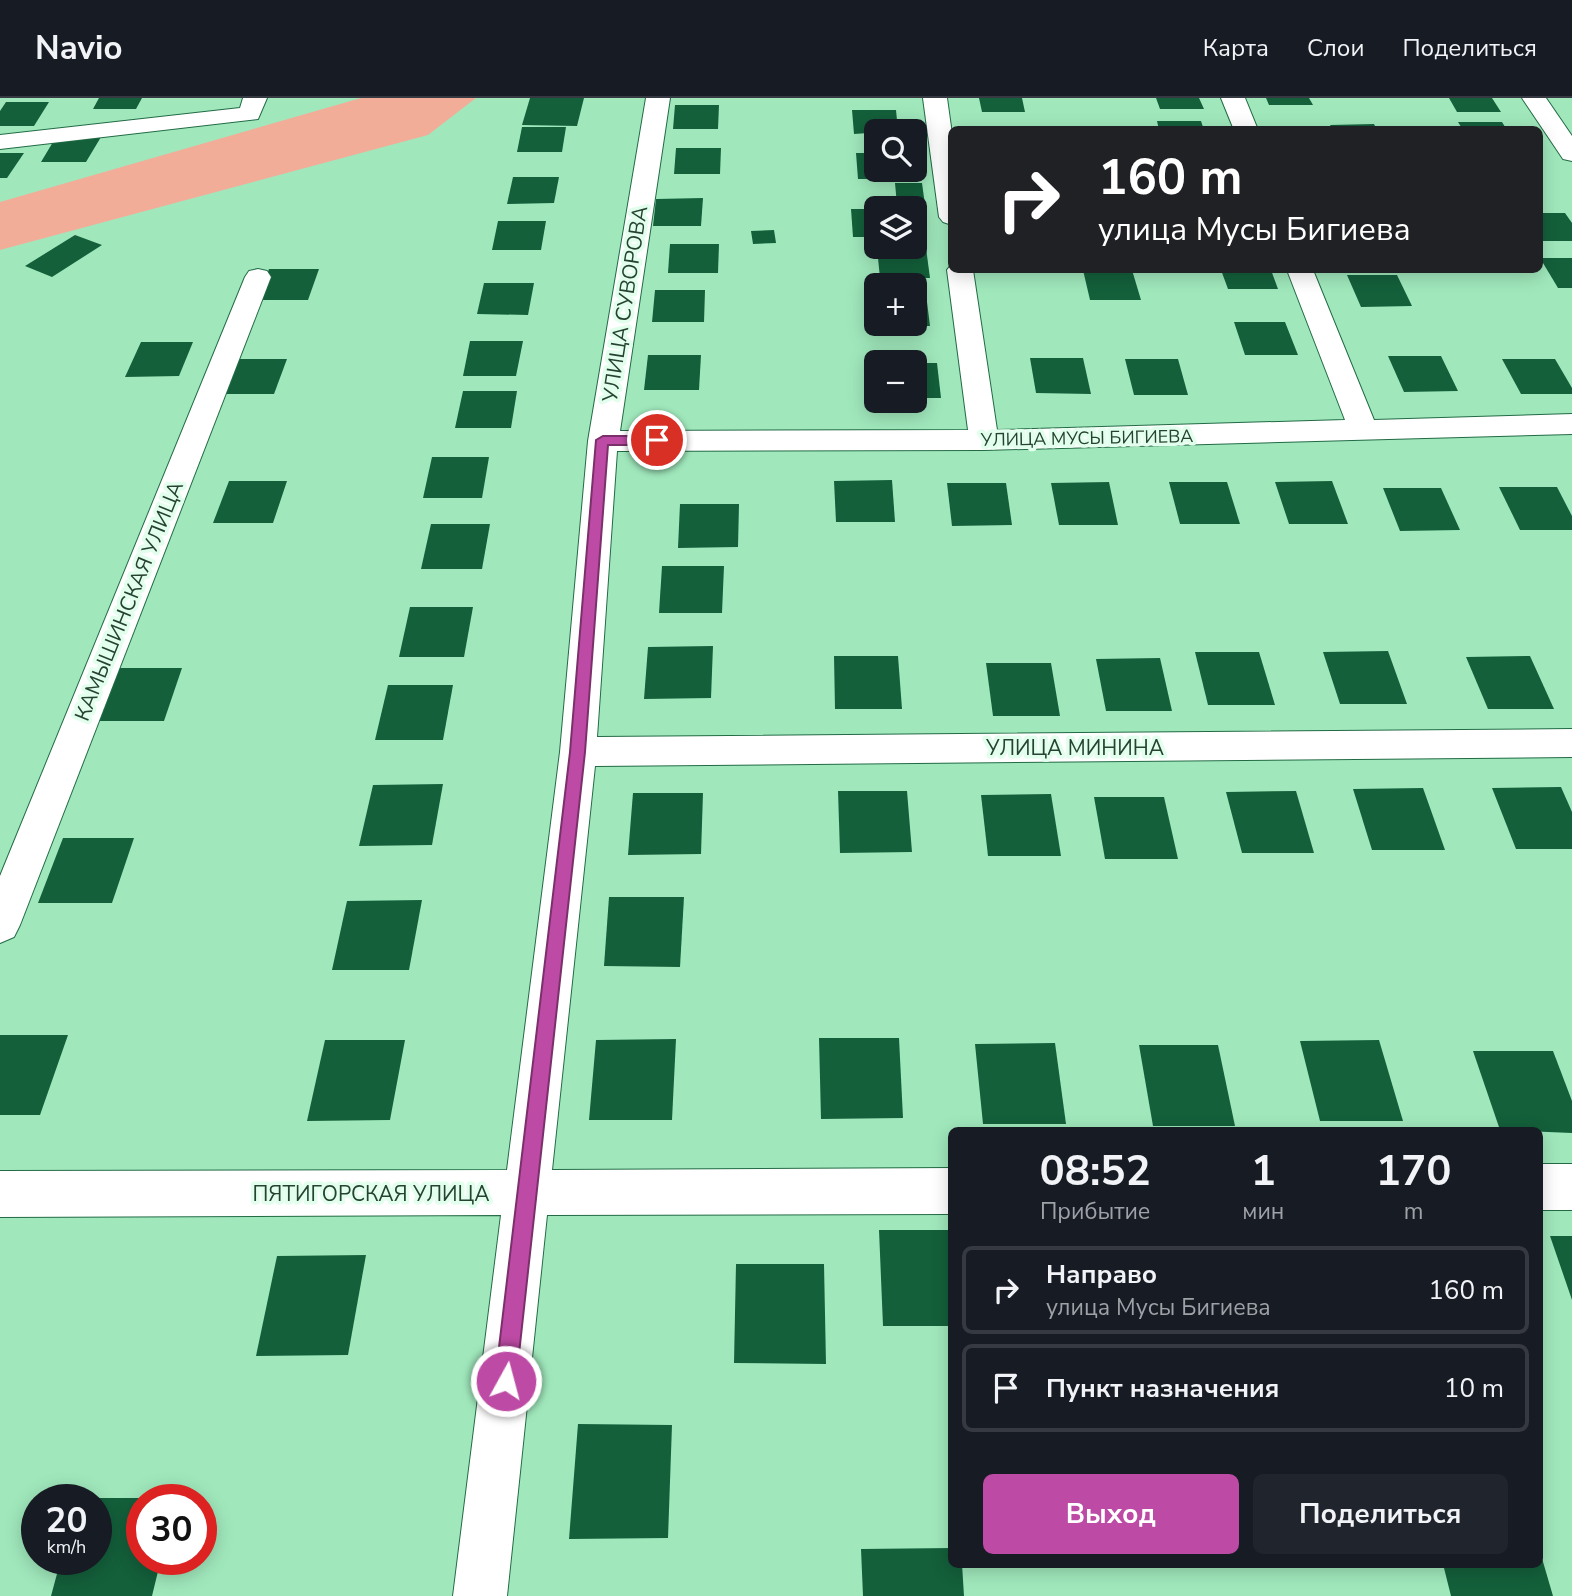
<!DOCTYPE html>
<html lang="ru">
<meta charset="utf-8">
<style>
body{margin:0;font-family:"Nunito Sans",sans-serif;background:#20242c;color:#f1f3f6;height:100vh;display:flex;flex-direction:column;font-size:26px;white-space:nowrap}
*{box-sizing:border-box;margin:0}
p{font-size:23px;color:#9ea1a6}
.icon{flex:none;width:38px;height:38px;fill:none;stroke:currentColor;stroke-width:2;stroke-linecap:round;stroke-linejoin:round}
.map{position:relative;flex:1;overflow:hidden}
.panel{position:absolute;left:948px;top:1029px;width:595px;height:441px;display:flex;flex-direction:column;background:#171b24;border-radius:10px;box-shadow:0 4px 18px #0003}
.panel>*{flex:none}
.banner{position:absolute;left:948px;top:28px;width:595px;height:147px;border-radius:10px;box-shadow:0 4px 18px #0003;background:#202124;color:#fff;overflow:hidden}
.fabs{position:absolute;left:864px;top:21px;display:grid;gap:14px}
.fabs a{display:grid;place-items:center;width:63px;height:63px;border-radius:10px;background:#171b24;box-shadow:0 4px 18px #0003;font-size:35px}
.speed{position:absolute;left:21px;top:1386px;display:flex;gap:14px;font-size:35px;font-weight:700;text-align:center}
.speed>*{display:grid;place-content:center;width:91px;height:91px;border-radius:50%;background:#171b24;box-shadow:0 4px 18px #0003;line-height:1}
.speed small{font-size:18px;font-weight:400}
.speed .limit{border:10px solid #d22;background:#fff;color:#111}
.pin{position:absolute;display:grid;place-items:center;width:60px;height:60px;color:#fff;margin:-30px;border:4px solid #fff;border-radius:50%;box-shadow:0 2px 7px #0007}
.me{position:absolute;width:77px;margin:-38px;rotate:7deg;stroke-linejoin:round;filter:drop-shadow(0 0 5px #0008)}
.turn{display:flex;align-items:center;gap:24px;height:147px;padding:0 35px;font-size:32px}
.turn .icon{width:91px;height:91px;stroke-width:2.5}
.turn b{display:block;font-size:49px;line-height:60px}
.eta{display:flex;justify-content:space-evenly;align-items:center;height:119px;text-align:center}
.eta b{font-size:42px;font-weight:700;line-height:49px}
.primary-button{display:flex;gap:14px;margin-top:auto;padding:14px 35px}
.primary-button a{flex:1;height:80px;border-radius:10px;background:#bd4aa4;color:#fff;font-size:28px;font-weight:700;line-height:80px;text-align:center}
.primary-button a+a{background:#20242c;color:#f1f3f6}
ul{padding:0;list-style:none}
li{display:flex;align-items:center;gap:21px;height:88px;margin:0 14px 10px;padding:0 21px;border:4px solid #363941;border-radius:10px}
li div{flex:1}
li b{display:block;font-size:26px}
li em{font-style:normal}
header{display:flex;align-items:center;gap:42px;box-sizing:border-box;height:98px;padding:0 35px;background:#171b24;border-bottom:2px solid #363941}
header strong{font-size:33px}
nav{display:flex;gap:38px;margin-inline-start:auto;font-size:24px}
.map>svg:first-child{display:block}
.green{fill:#f2ad99}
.building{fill:#14603b}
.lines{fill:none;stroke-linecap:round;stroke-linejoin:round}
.minor-casing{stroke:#226b45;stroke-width:2}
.minor{fill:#fff;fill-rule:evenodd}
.route{fill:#bd4aa4;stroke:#7b306b;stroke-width:2}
.labels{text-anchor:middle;stroke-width:7;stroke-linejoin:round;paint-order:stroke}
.far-street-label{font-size:18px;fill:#264332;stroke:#e2feec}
.street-label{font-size:21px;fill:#264332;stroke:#e2feec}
</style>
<header>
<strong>Navio</strong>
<nav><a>Карта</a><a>Слои</a><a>Поделиться</a></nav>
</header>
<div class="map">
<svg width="1572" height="1498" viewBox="0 0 1572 1498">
<rect width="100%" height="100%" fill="#a0e8bc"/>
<!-- green -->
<path class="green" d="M361,0H476L428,37L0,152V104Z"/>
<!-- building -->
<g class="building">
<path d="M99,0H142L136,11H93Z"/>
<path d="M530,0H584L577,28L522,27Z"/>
<path d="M979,0H1022L1025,14H982Z"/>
<path d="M1156,0H1199L1204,11H1160Z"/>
<path d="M1266,0H1309L1313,7H1269Z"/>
<path d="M1449,0H1492L1501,14H1457Z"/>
<path d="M6,4H49L34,28H0V13Z"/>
<path d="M675,7H719L718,31H673Z"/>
<path d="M852,12H896L898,33L854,36Z"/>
<path d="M1157,23H1201L1204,32H1159Z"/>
<path d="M1458,24H1502L1507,32H1463Z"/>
<path d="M1374,26L1377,32H1333L1330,27Z"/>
<path d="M522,29H566L562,54H517Z"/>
<path d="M56,39H101L86,64H41Z"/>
<path d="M676,50H721L720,76H674Z"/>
<path d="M0,55H24L7,80H0Z"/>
<path d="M856,55H877V72H904L905,81H858Z"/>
<path d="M513,79H559L554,105L507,106Z"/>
<path d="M895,85H922L925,107H897Z"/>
<path d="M703,100L701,128H653L656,101Z"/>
<path d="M851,111H877V139H853Z"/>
<path d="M1540,115H1565L1572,125V143H1540Z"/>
<path d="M498,123H546L541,152H492Z"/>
<path d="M774,132L776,145L753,146L751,133Z"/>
<path d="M75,137L102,147L52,179L25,168Z"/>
<path d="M670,146H719L718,175H668Z"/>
<path d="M877,150H926L930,180H880Z"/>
<path d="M1540,160H1572V190H1558Z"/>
<path d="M269,171H319L308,202H257Z"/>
<path d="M1083,172H1132L1141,202H1090Z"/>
<path d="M1221,172H1271L1278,191H1228Z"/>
<path d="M1347,177H1397L1412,208L1361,209Z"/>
<path d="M484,185H534L528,217L477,216Z"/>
<path d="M655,192H705L704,224H652Z"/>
<path d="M915,196H926L930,228H915Z"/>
<path d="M1234,224H1285L1298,257H1245Z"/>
<path d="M470,243H523L516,278H463Z"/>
<path d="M141,244H193L179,278L125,279Z"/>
<path d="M648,257H701L699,292H644Z"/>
<path d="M1388,258H1441L1458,293L1404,294Z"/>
<path d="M1030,260H1083L1091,296L1036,295Z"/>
<path d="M233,261H287L274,296H220Z"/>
<path d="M1125,261H1178L1188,297H1134Z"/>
<path d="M1502,261H1555L1572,290V296H1521Z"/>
<path d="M915,265H937L941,300H915Z"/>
<path d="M463,293H517L511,330H455Z"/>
<path d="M432,359H489L482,400H423Z"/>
<path d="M892,382L895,424H836L834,383Z"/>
<path d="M229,383H287L273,425H213Z"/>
<path d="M1332,383L1348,426H1289L1275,384Z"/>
<path d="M1109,384L1118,427H1059L1051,385Z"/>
<path d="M1169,384H1227L1240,426H1180Z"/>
<path d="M947,385H1006L1012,427L952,428Z"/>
<path d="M1499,389H1557L1572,418V432H1520Z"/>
<path d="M1383,390H1441L1460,432L1400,433Z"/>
<path d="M680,406H739L738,449L678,450Z"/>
<path d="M431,426H490L482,471H421Z"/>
<path d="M662,468H724L722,515H659Z"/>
<path d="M410,509H473L464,559H399Z"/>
<path d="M713,548L711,600L644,601L648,549Z"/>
<path d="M1388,553L1407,606H1340L1323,554Z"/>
<path d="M1195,554H1259L1275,607H1208Z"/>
<path d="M834,558H898L902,611H835Z"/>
<path d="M1530,558L1554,611H1488L1466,559Z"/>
<path d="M1160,560L1172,613H1106L1096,561Z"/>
<path d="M986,565H1051L1060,618H993Z"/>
<path d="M117,570H182L164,623H96Z"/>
<path d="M388,587H453L443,642H375Z"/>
<path d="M443,686L432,747L359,748L373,687Z"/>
<path d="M1561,689L1572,714V751H1516L1492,690Z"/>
<path d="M1423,690L1445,752H1372L1353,691Z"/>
<path d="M838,693H907L912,754L840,755Z"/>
<path d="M1296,693L1314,755H1242L1226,694Z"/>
<path d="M633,695H703L701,756L628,757Z"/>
<path d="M1051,696L1061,758H988L981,697Z"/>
<path d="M1094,699H1164L1178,761H1105Z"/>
<path d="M63,740H134L112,805H38Z"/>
<path d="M609,799H684L680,869L604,868Z"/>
<path d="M422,802L409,872H332L347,803Z"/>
<path d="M0,937H68L40,1017H0Z"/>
<path d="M819,940H899L903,1020L821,1021Z"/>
<path d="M676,941L672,1022H589L596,942Z"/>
<path d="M325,942H405L390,1022L307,1023Z"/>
<path d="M1379,942L1403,1023H1320L1300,943Z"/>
<path d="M1055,945L1066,1026H983L975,946Z"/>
<path d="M1139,947H1218L1235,1028H1153Z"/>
<path d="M1473,953H1553L1572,1003V1035L1500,1032Z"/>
<path d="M879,1132H952V1228H883Z"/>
<path d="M1550,1138H1572V1202Z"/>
<path d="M366,1157L348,1257L256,1258L277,1158Z"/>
<path d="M736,1166H824L826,1266L734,1265Z"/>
<path d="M578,1326L672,1327L668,1440L569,1441Z"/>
<path d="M96,1400H142V1461H161L152,1498H51L61,1461H96Z"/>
<path d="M952,1450V1466H962L964,1498H863L861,1451Z"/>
<path d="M1541,1457L1553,1498H1451L1443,1466H1540Z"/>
</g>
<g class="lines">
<defs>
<g id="minor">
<path d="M243,0H267L258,21L0,51V37L240,10Z"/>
<path d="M646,0H670L620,333L968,332L947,172L952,166V172H973L997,332L1345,322L1287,172H1313L1374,322L1572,316V336L984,352L617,353L597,639L1572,631V659L595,668L552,1072L952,1070V1116L547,1117L507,1498H453L501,1117L0,1119V1073L507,1072L560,654L588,343Z"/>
<path d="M923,0H947L952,36V127L943,124L939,119Z"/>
<path d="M1221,0H1245L1258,32H1234Z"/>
<path d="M1522,0H1546L1572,38V63L1563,61Z"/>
<path d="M258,171L267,173L271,179L20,827L14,839L0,845V778L245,179L249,173Z"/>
<rect x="1540" y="1066" width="32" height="46"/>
</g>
</defs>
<!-- minor casing -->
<use href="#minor" class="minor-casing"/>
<!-- minor -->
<use href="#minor" class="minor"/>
</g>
<!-- route -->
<path class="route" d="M603,338H657L663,342L657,347H608L585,654L516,1283L513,1291L506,1294L498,1291L495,1283L570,654L596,342Z"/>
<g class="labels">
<!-- far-street labels -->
<g class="far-street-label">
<text transform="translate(1087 340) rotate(-1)" y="6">УЛИЦА МУСЫ БИГИЕВА</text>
</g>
<!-- street labels -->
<g class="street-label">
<text transform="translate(625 206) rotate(-81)" y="7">УЛИЦА СУВОРОВА</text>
<text transform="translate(129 503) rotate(-68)" y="7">КАМЫШИНСКАЯ УЛИЦА</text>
<text x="1075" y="657">УЛИЦА МИНИНА</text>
<text x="371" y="1103">ПЯТИГОРСКАЯ УЛИЦА</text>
</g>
</g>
</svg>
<div class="fabs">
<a><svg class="icon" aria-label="search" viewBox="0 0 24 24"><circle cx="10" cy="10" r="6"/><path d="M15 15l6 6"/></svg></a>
<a><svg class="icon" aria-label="layers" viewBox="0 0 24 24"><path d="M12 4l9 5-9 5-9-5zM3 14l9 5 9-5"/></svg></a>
<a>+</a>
<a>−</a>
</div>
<div class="speed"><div>20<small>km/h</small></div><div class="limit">30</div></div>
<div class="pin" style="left:657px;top:342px;background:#d93025"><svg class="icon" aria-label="arrive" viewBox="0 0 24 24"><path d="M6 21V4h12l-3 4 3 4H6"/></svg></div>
<svg class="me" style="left:506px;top:1283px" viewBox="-20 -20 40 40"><circle r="17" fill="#bd4aa4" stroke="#fff" stroke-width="3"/><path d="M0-11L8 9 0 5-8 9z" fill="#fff"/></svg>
<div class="banner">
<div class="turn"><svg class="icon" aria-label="right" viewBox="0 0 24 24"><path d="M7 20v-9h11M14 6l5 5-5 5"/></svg><div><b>160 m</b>улица Мусы Бигиева</div></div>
</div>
<section class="panel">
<div class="eta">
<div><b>08:52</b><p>Прибытие</p></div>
<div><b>1</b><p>мин</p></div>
<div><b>170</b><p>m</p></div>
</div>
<ul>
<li><svg class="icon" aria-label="right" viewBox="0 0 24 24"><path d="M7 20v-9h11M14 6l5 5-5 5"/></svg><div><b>Направо</b><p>улица Мусы Бигиева</p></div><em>160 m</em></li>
<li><svg class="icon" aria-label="arrive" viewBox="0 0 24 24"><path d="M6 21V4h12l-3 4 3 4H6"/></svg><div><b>Пункт назначения</b></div><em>10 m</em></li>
</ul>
<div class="primary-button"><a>Выход</a><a>Поделиться</a></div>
</section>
</div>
